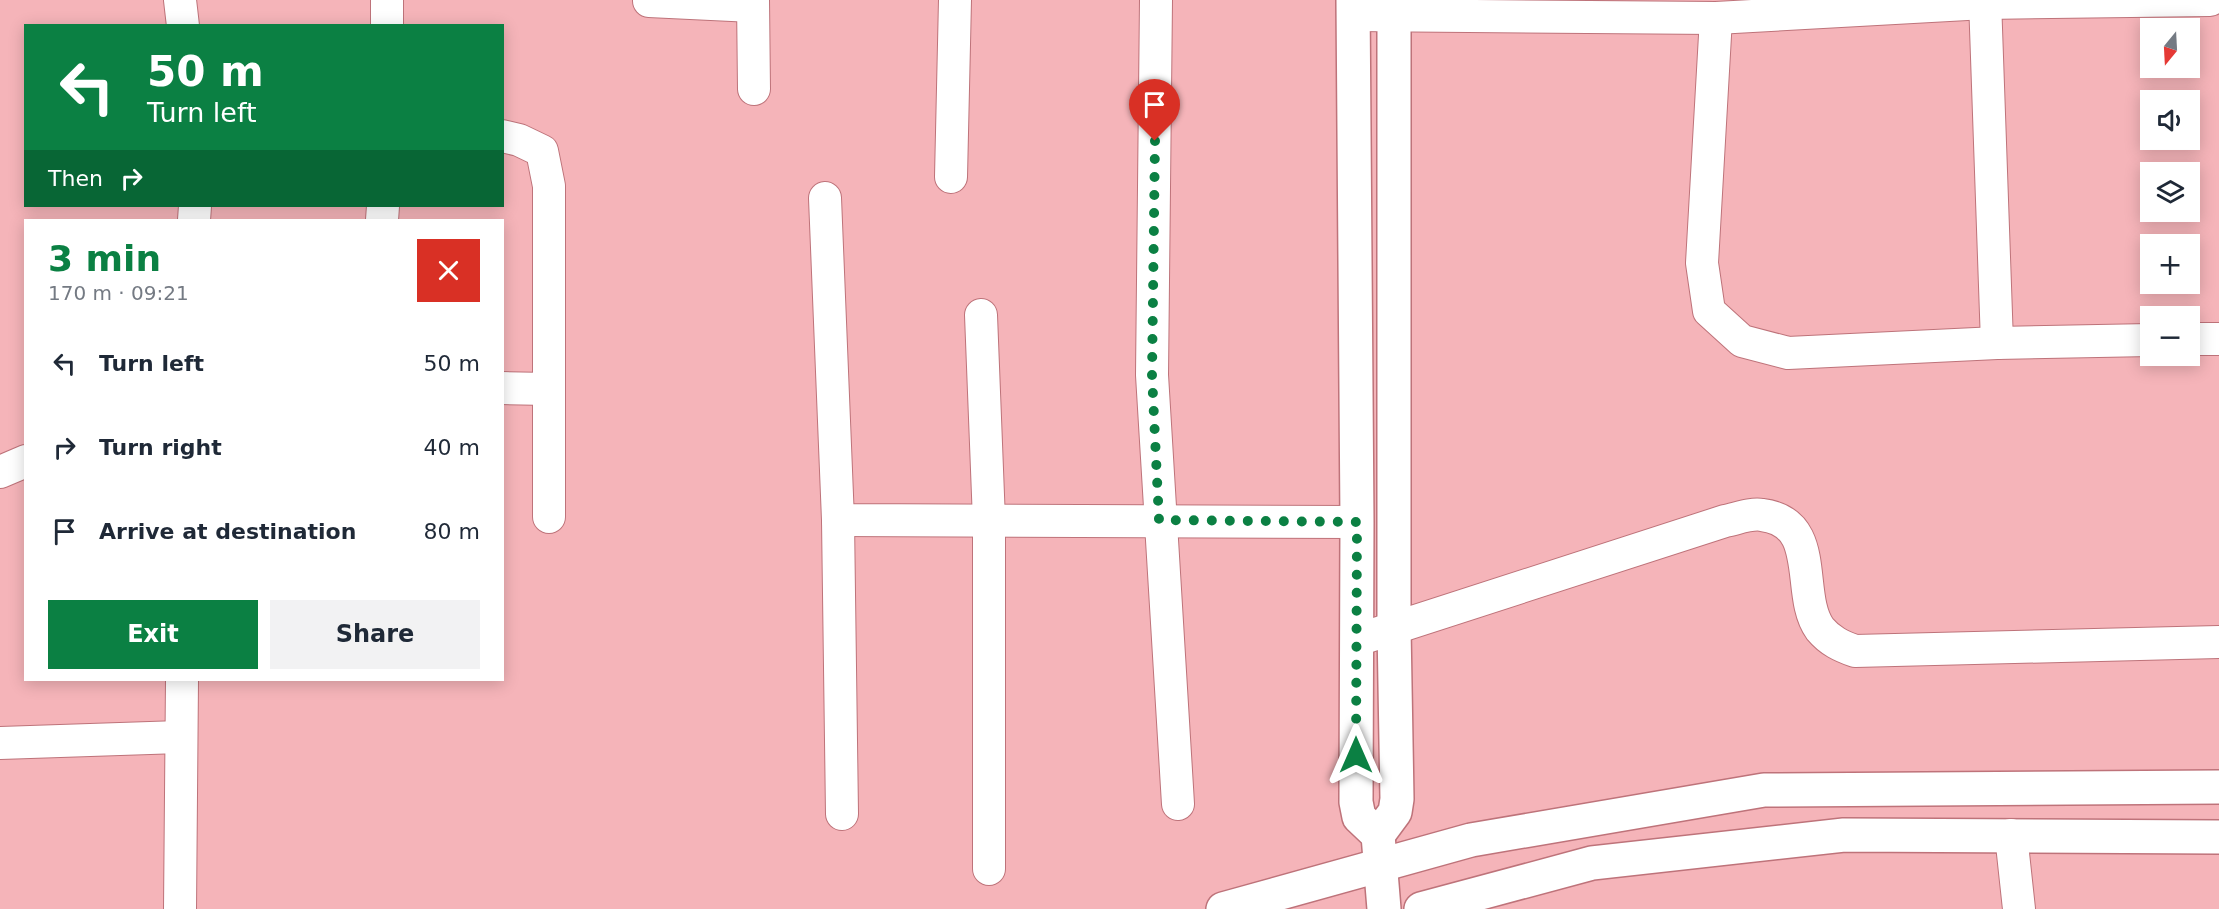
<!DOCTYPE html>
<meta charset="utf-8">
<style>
body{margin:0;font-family:"DejaVu Sans",sans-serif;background:#f2f2f3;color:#1f2937;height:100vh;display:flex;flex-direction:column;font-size:22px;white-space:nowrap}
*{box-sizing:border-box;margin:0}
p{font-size:20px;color:#747a83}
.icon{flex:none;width:33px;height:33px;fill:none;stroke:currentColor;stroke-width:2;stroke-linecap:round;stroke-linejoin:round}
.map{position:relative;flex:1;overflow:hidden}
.panel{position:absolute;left:24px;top:219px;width:480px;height:462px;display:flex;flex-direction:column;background:#fff;border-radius:0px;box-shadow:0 3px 15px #0003}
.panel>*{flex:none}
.banner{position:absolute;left:24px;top:24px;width:480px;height:183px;border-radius:0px;box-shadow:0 3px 15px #0003;background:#0b8043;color:#fff;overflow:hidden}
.needle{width:39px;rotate:198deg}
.controls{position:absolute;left:2140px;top:18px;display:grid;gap:12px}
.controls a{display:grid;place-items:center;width:60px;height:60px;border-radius:0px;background:#fff;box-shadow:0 3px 15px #0003;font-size:30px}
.pin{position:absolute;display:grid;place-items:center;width:51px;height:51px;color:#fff;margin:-62px -26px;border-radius:50% 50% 50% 0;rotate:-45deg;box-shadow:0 0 6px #0007}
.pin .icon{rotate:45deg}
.me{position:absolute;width:66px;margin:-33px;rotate:0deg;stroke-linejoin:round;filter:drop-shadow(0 0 4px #0008)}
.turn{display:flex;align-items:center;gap:21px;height:126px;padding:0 24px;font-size:27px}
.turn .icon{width:78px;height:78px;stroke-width:2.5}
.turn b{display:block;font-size:42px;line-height:51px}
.then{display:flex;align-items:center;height:57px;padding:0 24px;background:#0003;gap:12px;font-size:22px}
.round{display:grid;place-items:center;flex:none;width:63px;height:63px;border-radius:0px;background:#f2f2f3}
.summary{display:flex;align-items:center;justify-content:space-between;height:102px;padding:0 24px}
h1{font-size:36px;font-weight:700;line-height:45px;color:#0b8043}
.action{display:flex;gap:12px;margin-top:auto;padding:12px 24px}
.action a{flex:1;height:69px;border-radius:0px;background:#0b8043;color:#fff;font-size:24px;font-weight:700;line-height:69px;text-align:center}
.action a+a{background:#f2f2f3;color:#1f2937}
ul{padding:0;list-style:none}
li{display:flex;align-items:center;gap:18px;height:84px;padding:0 24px}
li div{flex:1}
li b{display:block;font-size:22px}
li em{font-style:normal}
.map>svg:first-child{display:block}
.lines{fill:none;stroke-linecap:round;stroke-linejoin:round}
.minor-casing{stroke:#be737a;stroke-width:34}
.tertiary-casing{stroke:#be737a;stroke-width:36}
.primary-casing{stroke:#be737a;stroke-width:36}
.minor{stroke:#fff;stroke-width:32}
.tertiary{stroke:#fff;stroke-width:33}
.primary{stroke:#fff;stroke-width:33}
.route{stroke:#0b8043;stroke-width:10;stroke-dasharray:0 18}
</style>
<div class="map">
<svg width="2219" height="909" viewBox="0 0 2219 909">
<rect width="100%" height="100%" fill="#f5b4b9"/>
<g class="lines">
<defs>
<g id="minor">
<path d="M180,0L183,26"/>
<path d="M753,0L754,89"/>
<path d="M1156,0L1152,375L1178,804"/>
<path d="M1985,0L1997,343"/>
<path d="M649,1L753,6"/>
<path d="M1353,15L1716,18L1985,3L2210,0"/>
<path d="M1716,18L1702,263L1709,311L1742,341L1788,353L1997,343L2151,340"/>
<path d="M387,26V0"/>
<path d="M502,136L519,140L542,151L549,186V517"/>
<path d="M951,177L955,0"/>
<path d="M825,198L838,520L1357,522"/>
<path d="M194,220L195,206"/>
<path d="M382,220L383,206"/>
<path d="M981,315L989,521V869"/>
<path d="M2190,339H2219"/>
<path d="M502,388L548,389"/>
<path d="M0,472L26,461"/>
<path d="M838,520L842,814"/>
<path d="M1357,640L1725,521C1736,519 1751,513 1762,515C1823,522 1795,595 1820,629C1830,641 1841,646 1855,651L2219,642"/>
<path d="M0,743L180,737"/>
<path d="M2011,835L2019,909"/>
<path d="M180,909L182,680"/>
</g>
<g id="tertiary">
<path d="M1353,0L1357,522L1356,802L1359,817L1378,835L1384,909"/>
<path d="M1378,835L1395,812L1397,799L1394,628V0"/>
</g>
<g id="primary">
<path d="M1223,909L1471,840L1764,790L2219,787"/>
<path d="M1421,909L1592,863L1844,835L2219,837"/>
</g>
</defs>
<!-- minor casing -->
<use href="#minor" class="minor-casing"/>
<!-- tertiary casing -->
<use href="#tertiary" class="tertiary-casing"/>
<!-- primary casing -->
<use href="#primary" class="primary-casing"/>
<!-- minor -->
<use href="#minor" class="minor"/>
<!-- tertiary -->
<use href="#tertiary" class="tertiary"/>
<!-- primary -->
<use href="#primary" class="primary"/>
</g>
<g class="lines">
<!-- route -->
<path class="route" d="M1155,141L1152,375L1159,520L1357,522L1356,755"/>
</g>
</svg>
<div class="controls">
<a><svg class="needle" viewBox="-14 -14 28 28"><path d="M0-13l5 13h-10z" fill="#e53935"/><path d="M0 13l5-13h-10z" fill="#747a83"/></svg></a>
<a><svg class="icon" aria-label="sound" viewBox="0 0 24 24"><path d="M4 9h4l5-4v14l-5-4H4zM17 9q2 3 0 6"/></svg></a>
<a><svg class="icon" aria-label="layers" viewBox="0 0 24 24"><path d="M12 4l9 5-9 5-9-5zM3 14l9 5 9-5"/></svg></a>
<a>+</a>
<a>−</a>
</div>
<div class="pin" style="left:1155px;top:141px;background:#d93025"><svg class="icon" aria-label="arrive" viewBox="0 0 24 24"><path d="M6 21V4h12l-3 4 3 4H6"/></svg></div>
<svg class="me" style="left:1356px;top:755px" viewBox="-20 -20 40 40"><path d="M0-17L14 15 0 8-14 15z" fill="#0b8043" stroke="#fff" stroke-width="4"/></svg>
<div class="banner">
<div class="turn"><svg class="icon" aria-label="left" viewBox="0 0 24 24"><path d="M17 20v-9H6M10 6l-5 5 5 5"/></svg><div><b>50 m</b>Turn left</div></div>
<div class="then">Then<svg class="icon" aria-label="right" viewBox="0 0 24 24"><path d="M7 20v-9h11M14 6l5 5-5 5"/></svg></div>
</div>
<section class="panel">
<div class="summary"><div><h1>3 min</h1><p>170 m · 09:21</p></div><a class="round" style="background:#d93025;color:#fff"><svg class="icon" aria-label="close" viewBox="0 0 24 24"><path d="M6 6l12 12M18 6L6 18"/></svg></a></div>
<ul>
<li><svg class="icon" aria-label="left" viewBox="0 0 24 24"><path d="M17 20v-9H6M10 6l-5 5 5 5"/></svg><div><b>Turn left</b></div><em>50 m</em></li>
<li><svg class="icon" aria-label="right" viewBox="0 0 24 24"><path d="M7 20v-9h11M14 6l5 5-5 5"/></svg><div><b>Turn right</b></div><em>40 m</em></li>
<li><svg class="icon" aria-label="arrive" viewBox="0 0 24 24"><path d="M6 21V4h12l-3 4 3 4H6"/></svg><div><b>Arrive at destination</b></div><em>80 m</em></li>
</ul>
<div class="action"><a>Exit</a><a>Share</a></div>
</section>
</div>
